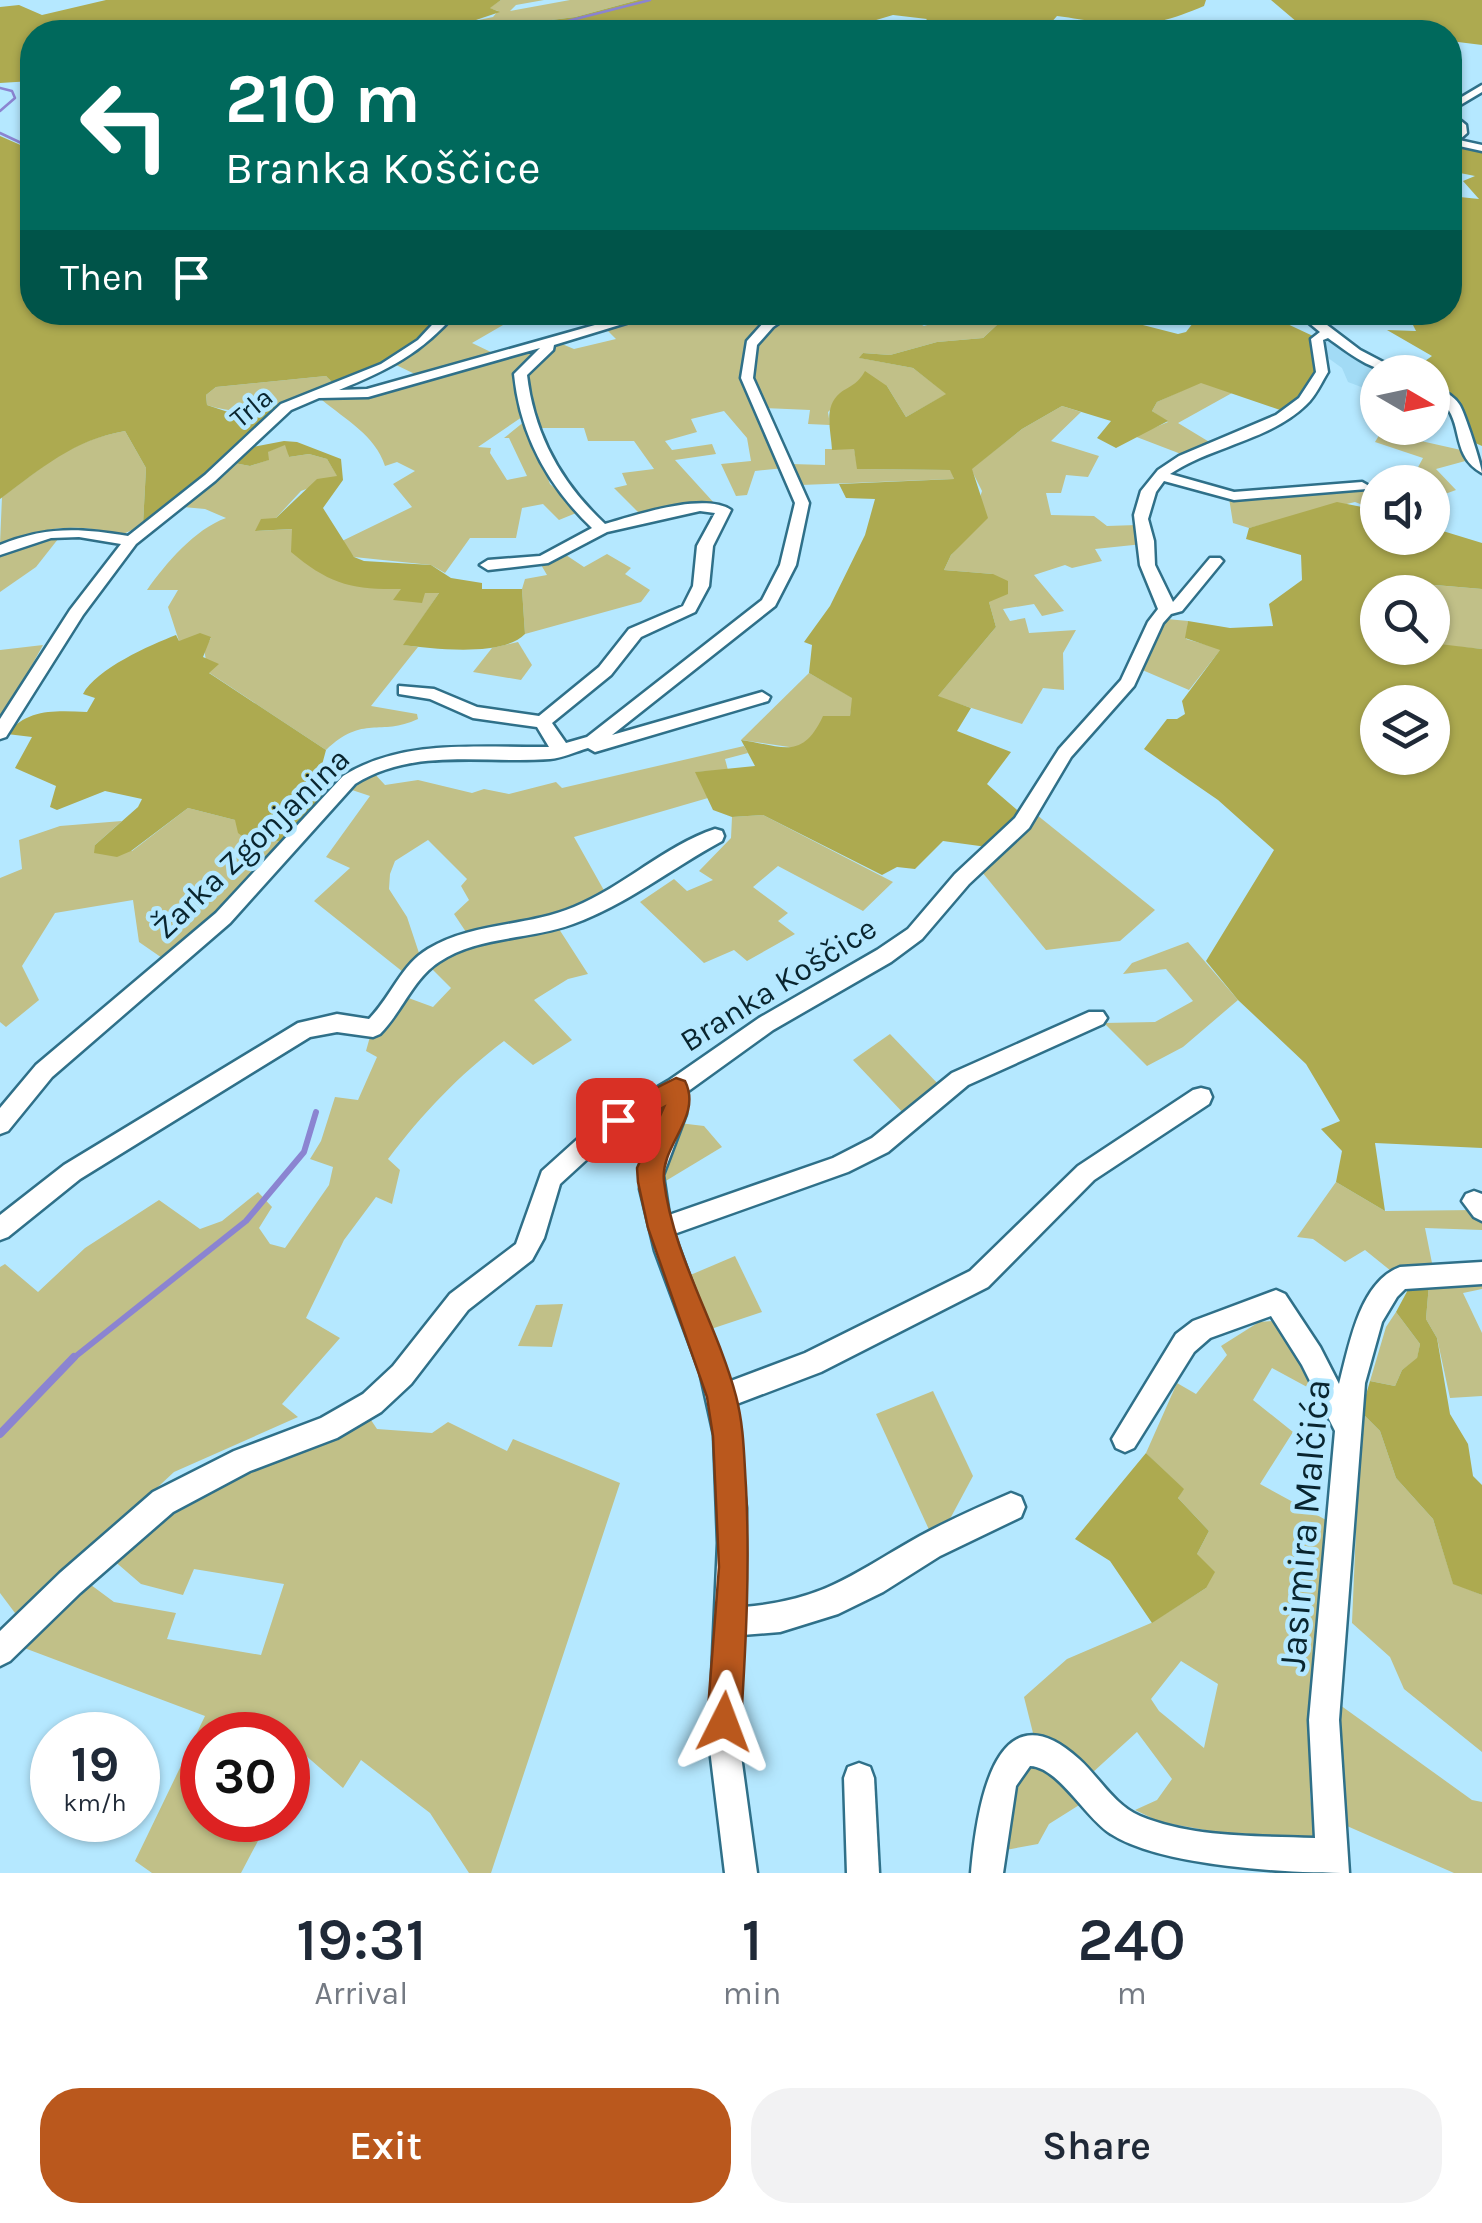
<!DOCTYPE html>
<meta charset="utf-8">
<style>
body{margin:0;font-family:Karla,sans-serif;background:#f2f2f3;color:#1f2937;height:100vh;display:flex;flex-direction:column;font-size:38px;white-space:nowrap}
*{box-sizing:border-box;margin:0}
p{font-size:32px;color:#747a83}
.icon{flex:none;width:55px;height:55px;fill:none;stroke:currentColor;stroke-width:2;stroke-linecap:round;stroke-linejoin:round}
.map{position:relative;height:1873px;overflow:hidden}
.side{display:flex;flex-direction:column;background:#fff;flex:1}
.side>*{flex:none}
.banner{position:absolute;left:20px;top:20px;width:1442px;height:305px;border-radius:40px;box-shadow:0 2px 8px #0004;background:#00695c;color:#fff;overflow:hidden}
.needle{width:65px;rotate:99deg}
.fabs{position:absolute;left:1360px;top:355px;display:grid;gap:20px}
.fabs a{display:grid;place-items:center;width:90px;height:90px;border-radius:50%;background:#fff;box-shadow:0 2px 8px #0004;font-size:50px}
.speed{position:absolute;left:30px;top:1712px;display:flex;gap:20px;font-size:50px;font-weight:700;text-align:center}
.speed>*{display:grid;place-content:center;width:130px;height:130px;border-radius:50%;background:#fff;box-shadow:0 2px 8px #0004;line-height:1}
.speed small{font-size:25px;font-weight:400}
.speed .limit{border:15px solid #d22;background:#fff;color:#111}
.pin{position:absolute;display:grid;place-items:center;width:85px;height:85px;color:#fff;margin:-42px;border-radius:20px;box-shadow:0 5px 15px #0006}
.me{position:absolute;width:110px;margin:-55px;rotate:3deg;stroke-linejoin:round;filter:drop-shadow(0 0 8px #0008)}
.turn{display:flex;align-items:center;gap:35px;height:210px;padding:0 40px;font-size:45px}
.turn .icon{width:130px;height:130px;stroke-width:2.5}
.turn b{display:block;font-size:70px;line-height:85px}
.then{display:flex;align-items:center;height:95px;padding:0 40px;background:#0003;gap:20px;font-size:38px}
.eta{display:flex;justify-content:space-evenly;align-items:center;height:170px;text-align:center}
.eta b{font-size:60px;font-weight:600;line-height:70px}
.cta{display:flex;gap:20px;margin-top:auto;padding:20px 40px}
.cta a{flex:1;height:115px;border-radius:40px;background:#ba581d;color:#fff;font-size:40px;font-weight:600;line-height:115px;text-align:center}
.cta a+a{background:#f2f2f3;color:#1f2937}
.map>svg:first-child{display:block}
.built{fill:#a2dbf5}
.green{fill:#c1c088;fill-rule:evenodd}
.forest{fill:#adaa50;fill-rule:evenodd}
.lines{fill:none;stroke-linecap:round;stroke-linejoin:round}
.stream-far2{stroke:#8b84d1;stroke-width:2.5}
.stream-far1{stroke:#8b84d1;stroke-width:6}
.stream{stroke:#8b84d1;stroke-width:8}
.street-casing{stroke:#2f7089;stroke-width:5}
.street{fill:#fff;fill-rule:evenodd}
.route{fill:#ba581d;stroke:#793913;stroke-width:2.5}
.labels{text-anchor:middle;stroke-width:9;stroke-linejoin:round;paint-order:stroke}
.far-street-label{font-size:28px;fill:#09252f;stroke:#b5e8ff}
.street-label{font-size:32px;fill:#09252f;stroke:#b5e8ff}
.near-street-label{font-size:38px;fill:#09252f;stroke:#b5e8ff}
</style>
<div class="map">
<svg width="1482" height="1873" viewBox="0 0 1482 1873">
<rect width="100%" height="100%" fill="#b5e8ff"/>
<!-- built -->
<path class="built" d="M1328,335L1389,372H1378L1377,393L1348,382L1342,368L1324,355L1322,341Z"/>
<!-- green -->
<g class="green">
<path d="M501,0H544L516,5L510,11L570,0H638L575,17L504,26L499,32H465L474,21L493,17L498,11L489,8Z"/>
<path d="M852,312L900,313L924,326L950,318L943,313H1074L1046,321L1042,314L998,324L983,338L937,342L890,355L863,353L860,358L913,368L947,394L906,417L887,386H856L828,412L830,425L808,424L810,410L764,408L751,379C757,366 754,352 759,341C778,302 820,319 852,312Z"/>
<path d="M457,313H537L525,320L517,317L472,343L495,354L419,376L394,364L431,340Z"/>
<path d="M663,313H781L746,342L741,377L768,441L784,468L755,471L747,495L736,496L721,464L751,461L747,438L724,411L691,419L697,432L665,441L672,450L712,444L716,454L675,460L715,504L662,509L641,515L614,488L627,485L622,473L654,469L634,441H588L584,428H541L532,410L526,376L554,346L562,344L574,349L616,339L606,329Z"/>
<path d="M541,349L544,350L515,374L524,412L522,417L478,447L491,448L490,453L507,480L527,476L509,438H504L525,421L550,484L581,511L559,520L543,504L522,508L516,538H470L445,573L431,565L354,557L342,541L412,507L393,484L415,471L397,462L385,466C375,435 346,420 322,400L364,398L446,372Z"/>
<path d="M326,376L333,383C291,400 252,421 207,405L206,395L216,387Z"/>
<path d="M1201,382L1232,393L1178,423L1211,443L1181,454L1134,436L1168,422L1152,411L1157,402Z"/>
<path d="M1062,406L1081,412L1051,441L1099,456L1088,477L1066,475L1061,493H1046L1051,515L1094,516L1107,526L1137,525L1143,544L1095,549L1102,561L1072,568L1065,565L1034,575L1064,611L1042,616L1034,604L1003,609L1010,621L1025,618L1029,633L1076,630L1063,653L1064,690L1043,688L1022,724L937,697L996,627L989,602L993,574L944,570L951,555L967,537L982,491L971,469L1022,429Z"/>
<path d="M125,431L146,468L143,525L121,535C75,522 44,527 0,544L2,497C44,466 72,440 125,431Z"/>
<path d="M1381,432L1461,450L1469,460L1436,469L1456,490L1434,498L1432,482H1410L1423,458L1375,442Z"/>
<path d="M286,444L289,457L309,454L327,459L338,477L301,491L275,519L256,531L293,529L403,589L439,593L404,645L418,647L371,706L417,714L418,719C379,737 364,714 326,750L208,672L204,649L211,638L179,641L168,607L178,590H147C166,563 195,529 226,518L205,509L183,507L234,463L250,466L268,460L267,452Z"/>
<path d="M825,449H854L858,469L951,470L954,479L801,485L791,464L825,465Z"/>
<path d="M1377,487L1368,507L1355,502L1249,528L1233,523L1229,498L1263,500Z"/>
<path d="M62,534L36,567L0,592V555Z"/>
<path d="M607,554L631,568L625,574L650,590L641,602L525,634L522,589L525,579L547,575L540,563L566,555L584,567Z"/>
<path d="M1422,584L1482,589V649L1438,645L1433,623L1432,592H1424Z"/>
<path d="M1167,619L1188,621L1186,639L1221,649L1189,690L1140,669Z"/>
<path d="M518,642L532,665L521,680L473,672L492,648Z"/>
<path d="M43,645L0,723V650Z"/>
<path d="M809,673L853,698L850,716L796,748L741,740Z"/>
<path d="M744,746L748,753L725,759L728,770L696,772L708,798L574,837L606,894L566,914L470,938L454,914L469,900L461,886L467,879L428,840L395,861L390,874L389,889L407,917L420,956L403,972L314,901L350,868L326,857L370,796L346,788L373,772L385,785L418,780L472,793L484,789L509,794L556,782L562,788Z"/>
<path d="M188,808L235,820L267,838L288,844L165,960L139,942L133,900L55,913L22,966L39,1000L6,1027L0,1022V878L22,869L19,840L60,826L122,821L95,845L132,851Z"/>
<path d="M763,815L893,882L863,911L778,866L753,887L788,913L778,921L795,934L747,961L734,950L704,963L640,902L674,879L687,891L713,880L699,871L731,838L732,817Z"/>
<path d="M1037,815L1155,910L1120,941L1046,950L982,872Z"/>
<path d="M559,929L588,974L568,979L534,1000L572,1040L533,1065L504,1041C458,1076 423,1113 388,1159L400,1170L392,1204L376,1197L344,1240L306,1318L340,1338L282,1404L298,1417L174,1472L18,1617L0,1593V1267L5,1264L38,1292L85,1248L159,1200L200,1229L222,1221L258,1192L272,1207L259,1228L270,1244L285,1248L329,1185L333,1167L310,1159L321,1141L335,1097L358,1100L377,1057L366,1051L371,1033L403,996L433,1007L451,988L429,966C465,939 516,937 559,929Z"/>
<path d="M1188,942L1238,1000L1183,1047L1147,1066L1104,1023L1155,1022L1193,1001L1166,969L1123,974L1132,963Z"/>
<path d="M890,1034L941,1087L907,1117L853,1060Z"/>
<path d="M679,1123L704,1126L722,1147L659,1185Z"/>
<path d="M1336,1182L1385,1211L1475,1210L1482,1219V1230L1425,1228L1432,1263L1391,1271L1365,1250L1345,1262L1313,1239L1297,1237Z"/>
<path d="M735,1256L762,1312L705,1331L688,1276Z"/>
<path d="M1482,1280V1289L1463,1293L1482,1333V1396L1450,1398L1437,1338L1426,1319L1429,1284Z"/>
<path d="M563,1304L552,1347L518,1346L536,1305Z"/>
<path d="M1396,1312L1420,1344L1417,1359L1402,1370L1395,1386L1370,1381L1386,1327Z"/>
<path d="M1272,1321L1282,1323L1320,1394L1272,1368L1253,1400L1293,1432L1260,1484L1326,1520L1325,1613L1310,1794L1314,1834L1301,1847L1160,1822L1135,1810L1157,1800L1172,1779L1137,1732L1092,1773L1034,1737L1024,1697L1067,1659L1151,1623L1206,1588L1197,1554L1209,1531L1178,1498L1183,1489L1146,1453L1177,1383L1196,1394L1227,1355L1221,1346L1259,1322ZM1181,1661L1218,1684L1204,1748L1159,1711L1151,1699Z"/>
<path d="M933,1391L973,1476L951,1517L931,1534L876,1414Z"/>
<path d="M1361,1412L1380,1431L1396,1478L1433,1519L1453,1583L1482,1595V1752L1404,1689L1390,1657L1352,1623Z"/>
<path d="M367,1414L377,1429L432,1433L448,1422L507,1451L513,1439L620,1483L491,1873H469L430,1813L361,1760L343,1788L304,1754L288,1785V1735H202V1820H269L241,1873H152L135,1861L205,1716L19,1646L87,1582L114,1602L176,1613L167,1639L261,1655L284,1584L194,1569L183,1595L141,1584L112,1559L163,1513Z"/>
<path d="M1340,1705L1472,1800L1482,1802V1873H1454L1347,1826Z"/>
<path d="M1027,1764H1046L1084,1802L1049,1824L1038,1844L995,1852L1009,1786Z"/>
</g>
<!-- forest -->
<g class="forest">
<path d="M106,0H501L490,8L500,12L476,20L483,25L465,32H32V81L0,83V7L19,5L42,15Z"/>
<path d="M638,0H1206L1204,6C1141,33 1123,25 1057,16L1049,25L1053,32H915L927,19L893,15L836,32H499L504,26L575,17Z"/>
<path d="M1271,0H1482V45L1450,41V32H1284L1277,27L1304,28Z"/>
<path d="M0,136L32,150V200L25,213L32,214L29,232L32,235V312L445,313C408,353 385,365 333,383L326,376L216,387L206,395L207,405L231,413L282,404L229,455L143,525L146,468L125,431C73,440 42,468 0,499Z"/>
<path d="M1460,145L1476,148L1482,145V446L1473,442L1461,405L1433,385L1432,372H1419L1427,370L1425,361L1432,356L1387,330L1416,331L1407,313L1450,312V196L1479,199L1463,181L1475,176L1450,171V152Z"/>
<path d="M1074,312L1096,313L1178,334L1186,332L1200,314L1197,313H1289L1281,321L1313,336C1318,371 1317,394 1280,410L1201,383L1157,402L1152,411L1168,421L1116,448L1097,438L1111,421L1062,406L1022,429L972,469L988,518L951,555L944,570L993,574L1008,581V594L989,602L996,627L938,696L971,708L957,731L1011,752L987,784L1024,816L987,847L943,841L915,869L897,867L882,875L763,815L732,817L713,810L695,772L755,766L741,740C783,746 802,761 823,716H850L852,698L809,673L812,645L804,642L830,606L865,535L875,499L846,498L839,484L954,479L950,470L857,469L854,449L832,450C831,430 823,407 840,393C851,385 857,385 865,371L887,386L906,417L946,394L913,368L859,358L863,353L890,355L937,342L983,338L998,324L1043,314L1047,320Z"/>
<path d="M284,441L297,442L341,459L343,480L323,508L354,557L364,561L431,565L451,578L482,583V589H522L525,634C503,657 434,649 403,645L439,593H425L422,603L393,600L401,589C352,590 329,584 291,552L292,529L255,531L261,519L276,518L317,479L337,476L327,459L309,454L289,457L285,445L268,452L269,460L250,466L234,463L248,448Z"/>
<path d="M1337,502L1377,510L1378,538H1432L1433,528L1482,543V589L1423,584L1424,592H1378V648H1432L1433,623L1439,644L1482,649V1148L1375,1143L1385,1211L1336,1182L1342,1151L1321,1129L1340,1121L1306,1064L1238,1000L1206,961L1274,850L1218,800L1144,749L1167,719H1177L1185,714L1182,701L1220,650L1185,638L1188,621L1230,628L1273,626L1269,604L1302,580L1301,555L1246,539L1249,528ZM1378,702H1432V758H1378Z"/>
<path d="M200,633L211,637L203,657L219,664L209,673L326,750L315,791L325,797L288,844L267,838L250,842L238,833L235,820L188,808L131,851L117,857L94,853L95,845L138,807L142,799L105,791L57,810L50,807L56,786L15,768L32,737L7,734C28,708 56,711 87,712L95,698L83,694C96,669 150,645 176,635L179,641Z"/>
<path d="M1429,1284L1426,1319L1437,1338L1450,1414L1468,1444L1473,1476L1482,1485V1595L1453,1584L1433,1519L1396,1478L1380,1431L1361,1412L1370,1381L1395,1386L1402,1370L1417,1358L1420,1344L1396,1312L1410,1286Z"/>
<path d="M1146,1453L1184,1489L1178,1498L1209,1531L1197,1554L1215,1572L1206,1588L1152,1623L1110,1561L1075,1539Z"/>
</g>
<g class="lines">
<!-- stream-far2 -->
<g class="stream-far2">
<path d="M488,32L552,25L650,0"/>
<path d="M0,88L12,91L15,98L0,111"/>
<path d="M0,133L32,148"/>
</g>
<!-- stream-far1 -->
<path class="stream-far1" d="M71,1360L246,1221L304,1152L316,1112"/>
<!-- stream -->
<path class="stream" d="M0,1434L74,1357"/>
<defs>
<g id="street">
<path d="M1482,85V92L1450,111V104Z"/>
<path d="M1450,112L1466,125L1467,133L1459,140L1482,145V151L1450,144V137L1457,132L1450,120Z"/>
<path d="M444,312H457C421,354 388,370 339,390L367,389L641,312H662L554,345L553,350L527,375C534,434 561,483 605,524C636,515 704,492 731,510L713,546L709,586L695,612L641,637L611,675L552,723L566,743L587,737L762,600L780,565L795,503L741,378L747,341L765,321L780,312H795L773,327L757,345L753,378L809,503L796,565L775,606L612,735L762,692L770,697L768,701L595,752L588,748C575,752 562,758 550,759C483,764 414,747 355,784L230,923L52,1077L8,1131L0,1134V1108L36,1065L216,913L343,776C403,738 480,748 549,747L537,727L473,718L430,699L399,694V686L434,689L477,707L539,716L599,667L629,629L683,606L693,586L697,546L715,513L700,511L607,532L548,563L488,570L480,565L488,560L540,556L592,528C548,486 520,435 514,374L540,348L368,397L319,398L291,410L215,481L136,544L83,615L6,737L0,739V719L70,610L121,544L79,537L51,538L0,555V545C45,526 81,528 128,536L205,475L281,404L381,364L418,340Z"/>
<path d="M1296,312H1310L1360,350L1402,372C1375,374 1350,354 1328,338L1323,340L1328,372C1321,383 1316,396 1306,405C1270,440 1212,446 1170,474L1234,492L1362,482L1369,486L1367,489L1234,500L1164,481L1156,492L1148,519L1154,541L1155,565L1173,602L1210,558H1220L1223,561L1182,611L1171,614L1163,623L1134,686L1071,757L1029,828L969,884L922,939L891,962L773,1030L687,1092L686,1114L663,1175L669,1215L833,1158L872,1138L952,1073L1089,1012H1103L1107,1018L1103,1024L968,1085L888,1152L848,1172L674,1234L728,1382L805,1353L970,1271L1078,1166L1193,1090L1201,1088L1209,1090L1212,1097L1209,1104L1094,1180L988,1287L821,1372L734,1405L746,1508L744,1607C825,1600 852,1574 920,1536C949,1520 981,1506 1011,1493L1021,1497L1025,1507L1021,1517L940,1556L883,1592L838,1614L780,1632L742,1635L739,1741L757,1873H725L709,1741L718,1543L714,1435L700,1372L655,1251L640,1189L643,1162L665,1106L608,1140L560,1184L544,1238L532,1260L468,1310L411,1384L381,1412L337,1438L250,1471L173,1512L80,1593L10,1661L0,1666V1631L60,1573L153,1492L234,1451L321,1418L363,1394L393,1366L450,1294L516,1244L542,1171L592,1126L668,1081L759,1018L877,950L908,929L955,874L1015,818L1059,749L1121,680L1148,622L1158,609L1140,565L1134,515L1141,491L1158,470L1179,456L1276,415L1299,398L1316,372L1311,339L1320,332Z"/>
<path d="M1432,385C1441,389 1454,396 1459,404C1464,410 1482,467 1482,473C1452,456 1463,428 1446,406C1443,402 1437,399 1432,396Z"/>
<path d="M715,829L722,831L724,836L722,841C672,868 626,905 573,924C530,940 477,936 439,962C413,979 402,1012 380,1034L373,1037L337,1032L310,1037L80,1179L8,1237L0,1240V1215L64,1165L298,1023L337,1014L369,1019C391,997 401,965 428,949C472,922 527,927 574,907C623,887 666,845 715,829Z"/>
<path d="M1474,1191L1482,1194V1221L1474,1217L1462,1201L1466,1194Z"/>
<path d="M1482,1262V1284L1405,1289L1397,1297L1382,1322L1365,1383L1339,1720L1349,1873C1291,1873 1162,1867 1111,1834C1086,1819 1059,1767 1030,1766L1016,1786L1003,1873H971C976,1815 993,1681 1079,1759C1099,1777 1114,1805 1140,1816C1193,1838 1259,1836 1315,1838L1309,1720L1335,1431L1302,1365L1271,1316L1210,1338L1194,1352L1134,1448L1125,1452L1116,1448L1112,1439L1176,1334L1193,1321L1276,1290L1285,1294L1320,1347L1339,1384C1349,1347 1359,1282 1400,1267Z"/>
<path d="M859,1763L870,1767L874,1778L879,1873H847L844,1778L848,1767Z"/>
</g>
</defs>
<!-- street casing -->
<use href="#street" class="street-casing"/>
<!-- street -->
<use href="#street" class="street"/>
</g>
<!-- route -->
<path class="route" d="M676,1078L685,1081C703,1117 660,1145 664,1181C673,1256 717,1324 736,1396C744,1426 744,1457 746,1487C750,1566 746,1643 741,1722L736,1734L724,1739L712,1734L707,1722L719,1567L713,1436L707,1397L648,1228L638,1182L637,1168L664,1107L618,1131L609,1127L606,1120L609,1112Z"/>
<g class="labels">
<!-- far-street labels -->
<g class="far-street-label">
<text transform="translate(251 407) rotate(-40)" y="10">Trla</text>
</g>
<!-- street labels -->
<g class="street-label">
<text transform="translate(251 843) rotate(-44)" y="11">Žarka Zgonjanina</text>
<text transform="translate(778 984) rotate(-32)" y="11">Branka Koščice</text>
</g>
<!-- near-street labels -->
<g class="near-street-label">
<text transform="translate(1304 1525) rotate(-85)" y="13">Jasimira Malčića</text>
</g>
</g>
</svg>
<div class="fabs">
<a><svg class="needle" viewBox="-14 -14 28 28"><path d="M0-13l5 13h-10z" fill="#e53935"/><path d="M0 13l5-13h-10z" fill="#747a83"/></svg></a>
<a><svg class="icon" aria-label="sound" viewBox="0 0 24 24"><path d="M4 9h4l5-4v14l-5-4H4zM17 9q2 3 0 6"/></svg></a>
<a><svg class="icon" aria-label="search" viewBox="0 0 24 24"><circle cx="10" cy="10" r="6"/><path d="M15 15l6 6"/></svg></a>
<a><svg class="icon" aria-label="layers" viewBox="0 0 24 24"><path d="M12 4l9 5-9 5-9-5zM3 14l9 5 9-5"/></svg></a>
</div>
<div class="speed"><div>19<small>km/h</small></div><div class="limit">30</div></div>
<div class="pin" style="left:618px;top:1120px;background:#d93025"><svg class="icon" aria-label="arrive" viewBox="0 0 24 24"><path d="M6 21V4h12l-3 4 3 4H6"/></svg></div>
<svg class="me" style="left:724px;top:1722px" viewBox="-20 -20 40 40"><path d="M0-17L14 15 0 8-14 15z" fill="#ba581d" stroke="#fff" stroke-width="4"/></svg>
<div class="banner">
<div class="turn"><svg class="icon" aria-label="left" viewBox="0 0 24 24"><path d="M17 20v-9H6M10 6l-5 5 5 5"/></svg><div><b>210 m</b>Branka Koščice</div></div>
<div class="then">Then<svg class="icon" aria-label="arrive" viewBox="0 0 24 24"><path d="M6 21V4h12l-3 4 3 4H6"/></svg></div>
</div>
</div>
<section class="side">
<div class="eta">
<div><b>19:31</b><p>Arrival</p></div>
<div><b>1</b><p>min</p></div>
<div><b>240</b><p>m</p></div>
</div>
<div class="cta"><a>Exit</a><a>Share</a></div>
</section>
